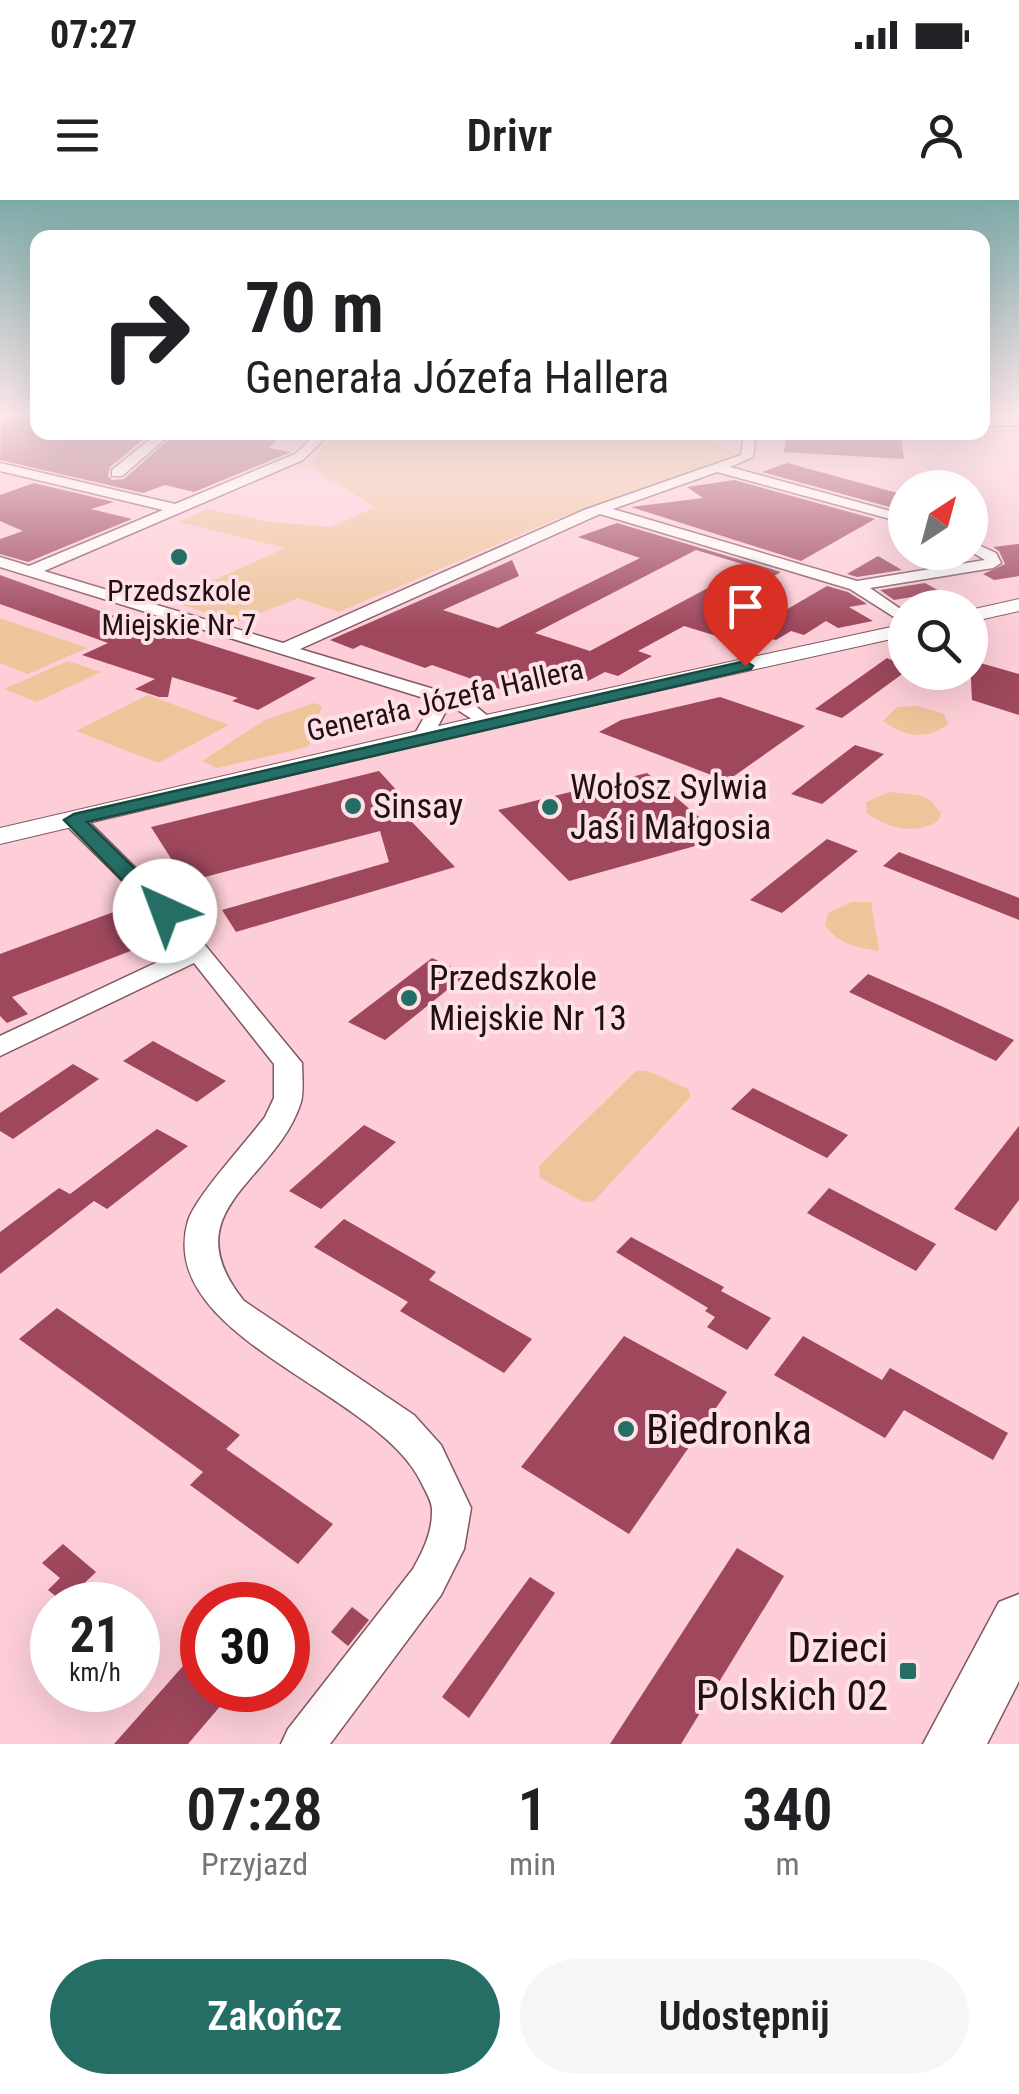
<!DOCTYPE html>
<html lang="pl">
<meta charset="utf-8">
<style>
body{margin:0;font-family:"Roboto Condensed",sans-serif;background:#f6f6f6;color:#202124;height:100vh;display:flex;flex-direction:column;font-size:38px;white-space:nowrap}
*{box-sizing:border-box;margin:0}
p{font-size:32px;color:#757577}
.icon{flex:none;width:55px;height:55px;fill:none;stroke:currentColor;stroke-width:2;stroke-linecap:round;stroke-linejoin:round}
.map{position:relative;height:1544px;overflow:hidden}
.drawer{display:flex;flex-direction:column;background:#fff;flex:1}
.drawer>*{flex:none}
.top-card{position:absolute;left:30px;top:30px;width:960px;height:210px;border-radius:20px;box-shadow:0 10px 40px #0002;background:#fff;color:#202124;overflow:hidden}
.needle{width:65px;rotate:36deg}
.controls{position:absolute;left:888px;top:270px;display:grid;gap:20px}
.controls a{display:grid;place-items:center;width:100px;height:100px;border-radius:50%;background:#fff;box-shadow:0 10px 40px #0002;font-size:50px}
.speed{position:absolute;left:30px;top:1382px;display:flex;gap:20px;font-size:50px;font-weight:700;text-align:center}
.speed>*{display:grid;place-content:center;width:130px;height:130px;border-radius:50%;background:#fff;box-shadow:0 10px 40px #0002;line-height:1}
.speed small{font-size:25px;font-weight:400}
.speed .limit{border:15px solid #d22;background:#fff;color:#111}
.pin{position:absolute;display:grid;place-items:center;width:85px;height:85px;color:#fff;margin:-102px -42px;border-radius:50% 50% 50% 0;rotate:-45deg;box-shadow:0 0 10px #0007}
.pin .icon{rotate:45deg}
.me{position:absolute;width:110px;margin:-55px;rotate:317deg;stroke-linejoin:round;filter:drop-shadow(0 0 8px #0008)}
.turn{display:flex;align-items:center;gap:35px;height:210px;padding:0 50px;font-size:45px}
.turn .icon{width:130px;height:130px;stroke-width:2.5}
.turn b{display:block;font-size:70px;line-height:85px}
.eta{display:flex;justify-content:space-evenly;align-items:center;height:170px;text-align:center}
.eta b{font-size:60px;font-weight:600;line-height:70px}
.action{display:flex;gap:20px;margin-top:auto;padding:20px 50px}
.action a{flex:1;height:115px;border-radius:60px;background:#256e66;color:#fff;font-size:40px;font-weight:600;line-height:115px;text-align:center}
.action a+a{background:#f6f6f6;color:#202124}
.status{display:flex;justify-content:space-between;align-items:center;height:70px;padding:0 50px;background:#fff;direction:ltr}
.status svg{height:28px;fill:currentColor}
header{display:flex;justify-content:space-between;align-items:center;height:130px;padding:0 50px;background:#fff;font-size:45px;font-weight:600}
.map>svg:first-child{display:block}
.green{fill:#eec49a}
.building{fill:#9e475d;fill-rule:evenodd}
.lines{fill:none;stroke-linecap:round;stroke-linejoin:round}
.minor-casing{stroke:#805860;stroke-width:3}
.tertiary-casing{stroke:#805860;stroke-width:2}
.secondary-casing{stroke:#805860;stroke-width:3}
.minor{fill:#fff;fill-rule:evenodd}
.tertiary{fill:#fff;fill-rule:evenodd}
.secondary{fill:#fff;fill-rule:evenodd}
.route{fill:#256e66;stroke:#184842;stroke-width:2.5}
.poi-dot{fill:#256e66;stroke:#fee1e6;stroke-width:4}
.labels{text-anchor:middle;stroke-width:8;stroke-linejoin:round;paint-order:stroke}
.far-poi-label{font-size:30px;fill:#201014;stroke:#fee1e6}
.far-street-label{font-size:30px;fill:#201014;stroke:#fee1e6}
.poi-label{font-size:35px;fill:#201014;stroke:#fee1e6;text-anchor:start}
.near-poi-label{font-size:42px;fill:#201014;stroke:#fee1e6;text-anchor:start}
</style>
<div class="status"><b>07:27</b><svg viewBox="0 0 49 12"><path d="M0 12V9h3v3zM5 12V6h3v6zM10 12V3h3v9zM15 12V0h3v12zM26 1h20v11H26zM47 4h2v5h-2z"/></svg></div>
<header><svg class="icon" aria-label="menu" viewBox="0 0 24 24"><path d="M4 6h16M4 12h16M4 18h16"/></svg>Drivr<svg class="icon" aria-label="person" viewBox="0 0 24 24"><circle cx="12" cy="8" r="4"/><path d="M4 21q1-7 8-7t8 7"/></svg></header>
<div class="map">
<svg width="1019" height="1544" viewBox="0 0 1019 1544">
<rect width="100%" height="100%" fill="#fdced7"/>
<!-- green -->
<g class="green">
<path d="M335,233H700L737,256L598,307L566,315L339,412L298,398L237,422L169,401L285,348L179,322L207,309L270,322L331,327L375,307L309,266Z"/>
<path d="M0,418L87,448L28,474L0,463Z"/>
<path d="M68,461L101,472L37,502L4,489Z"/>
<path d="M148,495L229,525L158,563L76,531Z"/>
<path d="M314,503L322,506L308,547L217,568L202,561L265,520Z"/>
<path d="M917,506L944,514L948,524C927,541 904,537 883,521L897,507Z"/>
<path d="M889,592L918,595L930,600L941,613L938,621C916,635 887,629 867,613L866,602Z"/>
<path d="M852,702H871L879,751C858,748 838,744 825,725L828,713Z"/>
<path d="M636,871H648L688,889L691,896L594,1001L584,1002L540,978L539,966Z"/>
</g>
<!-- building -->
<g class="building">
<path d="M28,213H38V232H152L110,267L108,276L112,280L124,279L177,232L280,237L269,248L291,252L194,292L165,285L143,293L0,260L1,221Z"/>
<path d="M840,232L901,235L904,259L784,252L786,234L840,237Z"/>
<path d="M787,263L905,295V306L897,309L762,272Z"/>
<path d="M734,280L875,319L801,361L631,307L703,298L687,287Z"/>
<path d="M34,283L114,302L91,309L132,319L28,362L0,354V339L23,331L0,321V295Z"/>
<path d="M617,323L781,372L726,403L772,418L827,386L848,392L867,404L849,407L873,421L838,428L826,421L804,435L791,431L776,440L764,437L749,446L684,426L638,451L652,456L618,476L605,472L588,481L542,466L500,489L432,465L425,468L361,445L353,449L330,440L512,360L519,376L443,410L498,428L640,358L578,337ZM696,350L749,366L590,451L535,433Z"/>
<path d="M1019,344V376L994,380L983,374L1005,364L999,351L993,347Z"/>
<path d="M878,356L902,370L857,377L847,374Z"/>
<path d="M0,375L128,421L135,438L157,428L316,478L258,510L232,501L238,498L172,477L168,497H159L135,489L155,479L82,455L108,443L0,404Z"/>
<path d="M925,383L941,392L894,400L880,390Z"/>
<path d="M887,458L905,466V472L842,518L815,509Z"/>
<path d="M970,460L1019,474V515L972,500Z"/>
<path d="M720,497L805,526L727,581L599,532L621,520Z"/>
<path d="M855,545L884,554L822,604L791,594Z"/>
<path d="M379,571L423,619L412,622L455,667L236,732L222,710L389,662L380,631L186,682L151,627Z"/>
<path d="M647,573L724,638L569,681L498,610Z"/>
<path d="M827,639L858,651L782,713L750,700Z"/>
<path d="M899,652L1019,698V720L883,666Z"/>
<path d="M119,710L151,743L12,797L28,814L7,823L0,816V754Z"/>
<path d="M432,758L467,774L385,840L348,822Z"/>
<path d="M868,774L941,806L1014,840L996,861L849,792Z"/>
<path d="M153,841L226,881L197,902L123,861Z"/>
<path d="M73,864L99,879L13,939L0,931V913Z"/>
<path d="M753,888L848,935L827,958L731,909Z"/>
<path d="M364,925L396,942L321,1009L289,991Z"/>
<path d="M1019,926V1000L996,1031L954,1009Z"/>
<path d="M157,929L188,946L107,1009L94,1001L0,1074V1032L59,988L70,994Z"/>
<path d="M829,988L936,1044L916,1071L807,1013Z"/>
<path d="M344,1019L436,1072L429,1080L532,1139L504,1173L400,1111L408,1102L314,1047Z"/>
<path d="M631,1037L724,1087L721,1091L771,1118L747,1150L707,1127L715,1117L705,1111L708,1108L616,1052Z"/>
<path d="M57,1108L240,1235L226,1249L333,1324L298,1364L190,1285L203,1272L19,1139Z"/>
<path d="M624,1136L727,1192L629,1334L521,1267Z"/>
<path d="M803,1136L882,1180L890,1168L1008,1233L993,1260L904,1210L885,1238L774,1175Z"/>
<path d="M63,1344L96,1372L64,1403L48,1390L60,1378L42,1363Z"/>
<path d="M737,1348L784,1376L681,1544H610Z"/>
<path d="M530,1377L555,1393L469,1518L442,1497Z"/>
<path d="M352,1407L369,1420L348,1446L331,1432Z"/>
<path d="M191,1457L202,1467V1490H234L188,1544H114Z"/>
</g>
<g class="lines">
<defs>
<g id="minor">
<path d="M1019,217V225L982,226V218Z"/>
<path d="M159,232H173L122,276H112V270Z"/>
<path d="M318,232H331L303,260L44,371L283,443L584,310L741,255L744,232H756L753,257L730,267L905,315V323L717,272L613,309L857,381L985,360L970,351V341L996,353L1001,363L993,368L870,388L905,412V424L850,389L600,314L300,449L467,499L495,522L486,528L453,507L0,367V357L29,366L163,310L0,271V263L175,304L295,254Z"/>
<path d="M437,505L446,511L430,541L423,543L416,541L413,537L430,507Z"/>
<path d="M74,614L82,615L167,699L302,863C302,875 304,890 301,902C276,982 170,1009 244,1101L414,1215L441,1245L471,1308L464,1349L441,1395L330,1544H281L288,1529L413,1369C423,1351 432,1333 432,1312C433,1303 426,1292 422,1284C380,1191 154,1139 188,1021C195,997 248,940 265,917L274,898V864L194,763L0,856V836L183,750L151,709L66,625L63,620Z"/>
</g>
<g id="tertiary">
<path d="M1019,399V411L970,422V410Z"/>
<path d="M905,424V436L486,529L0,644V628L486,515Z"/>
</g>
<path id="secondary" d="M1019,1394V1481L987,1544H923L999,1402Z"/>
</defs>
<!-- minor casing -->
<use href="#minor" class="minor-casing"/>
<!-- tertiary casing -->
<use href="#tertiary" class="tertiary-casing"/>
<!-- secondary casing -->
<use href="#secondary" class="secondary-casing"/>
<!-- minor -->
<use href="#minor" class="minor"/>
<!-- tertiary -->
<use href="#tertiary" class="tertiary"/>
<!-- secondary -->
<use href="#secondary" class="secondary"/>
</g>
<!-- sky -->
<linearGradient id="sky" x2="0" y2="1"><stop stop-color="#7daaa8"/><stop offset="0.5" stop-color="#fee9ed"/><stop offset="1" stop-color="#fee9ed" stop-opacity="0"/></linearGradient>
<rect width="1019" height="429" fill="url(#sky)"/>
<!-- route -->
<path class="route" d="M745,461L753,466L751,469L87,622L173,706L176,711L173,716H157L64,620L74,614Z"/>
<!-- markers -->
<g class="poi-dot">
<circle cx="179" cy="357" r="10"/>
<circle cx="353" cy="606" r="10"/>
<circle cx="550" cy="607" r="10"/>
<circle cx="409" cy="798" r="10"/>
<circle cx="626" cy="1229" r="10"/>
<rect x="898" y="1461" width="20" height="20" rx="5"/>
</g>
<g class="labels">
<!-- far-poi labels -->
<g class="far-poi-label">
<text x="179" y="401">Przedszkole<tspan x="179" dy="34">Miejskie Nr 7</tspan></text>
</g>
<!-- far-street labels -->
<g class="far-street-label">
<text transform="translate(445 500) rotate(-13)" y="10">Generała Józefa Hallera</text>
</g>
<!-- poi labels -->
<g class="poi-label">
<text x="570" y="599">Wołosz Sylwia<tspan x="570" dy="40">Jaś i Małgosia</tspan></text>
<text x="373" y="618">Sinsay</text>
<text x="429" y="790">Przedszkole<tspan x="429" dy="40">Miejskie Nr 13</tspan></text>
</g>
<!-- near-poi labels -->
<g class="near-poi-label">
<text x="646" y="1244">Biedronka</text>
<text x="888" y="1462" text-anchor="end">Dzieci<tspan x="888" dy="48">Polskich 02</tspan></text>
</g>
</g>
</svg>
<div class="controls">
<a><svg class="needle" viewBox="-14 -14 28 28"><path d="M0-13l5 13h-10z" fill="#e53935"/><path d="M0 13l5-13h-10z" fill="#757577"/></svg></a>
<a><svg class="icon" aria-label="search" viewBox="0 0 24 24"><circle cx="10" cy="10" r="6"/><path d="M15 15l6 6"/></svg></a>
</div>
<div class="speed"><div>21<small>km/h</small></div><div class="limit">30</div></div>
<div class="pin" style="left:745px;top:466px;background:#d93025"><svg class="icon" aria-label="arrive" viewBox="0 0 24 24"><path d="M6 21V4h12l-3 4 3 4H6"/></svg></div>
<svg class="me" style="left:165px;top:711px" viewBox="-20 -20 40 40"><circle r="19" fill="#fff"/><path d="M0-13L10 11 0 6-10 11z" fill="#256e66"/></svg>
<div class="top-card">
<div class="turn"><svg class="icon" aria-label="right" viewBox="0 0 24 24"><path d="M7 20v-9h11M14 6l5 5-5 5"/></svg><div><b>70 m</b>Generała Józefa Hallera</div></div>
</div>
</div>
<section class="drawer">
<div class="eta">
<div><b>07:28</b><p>Przyjazd</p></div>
<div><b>1</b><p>min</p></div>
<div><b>340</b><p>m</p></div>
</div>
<div class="action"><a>Zakończ</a><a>Udostępnij</a></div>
</section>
